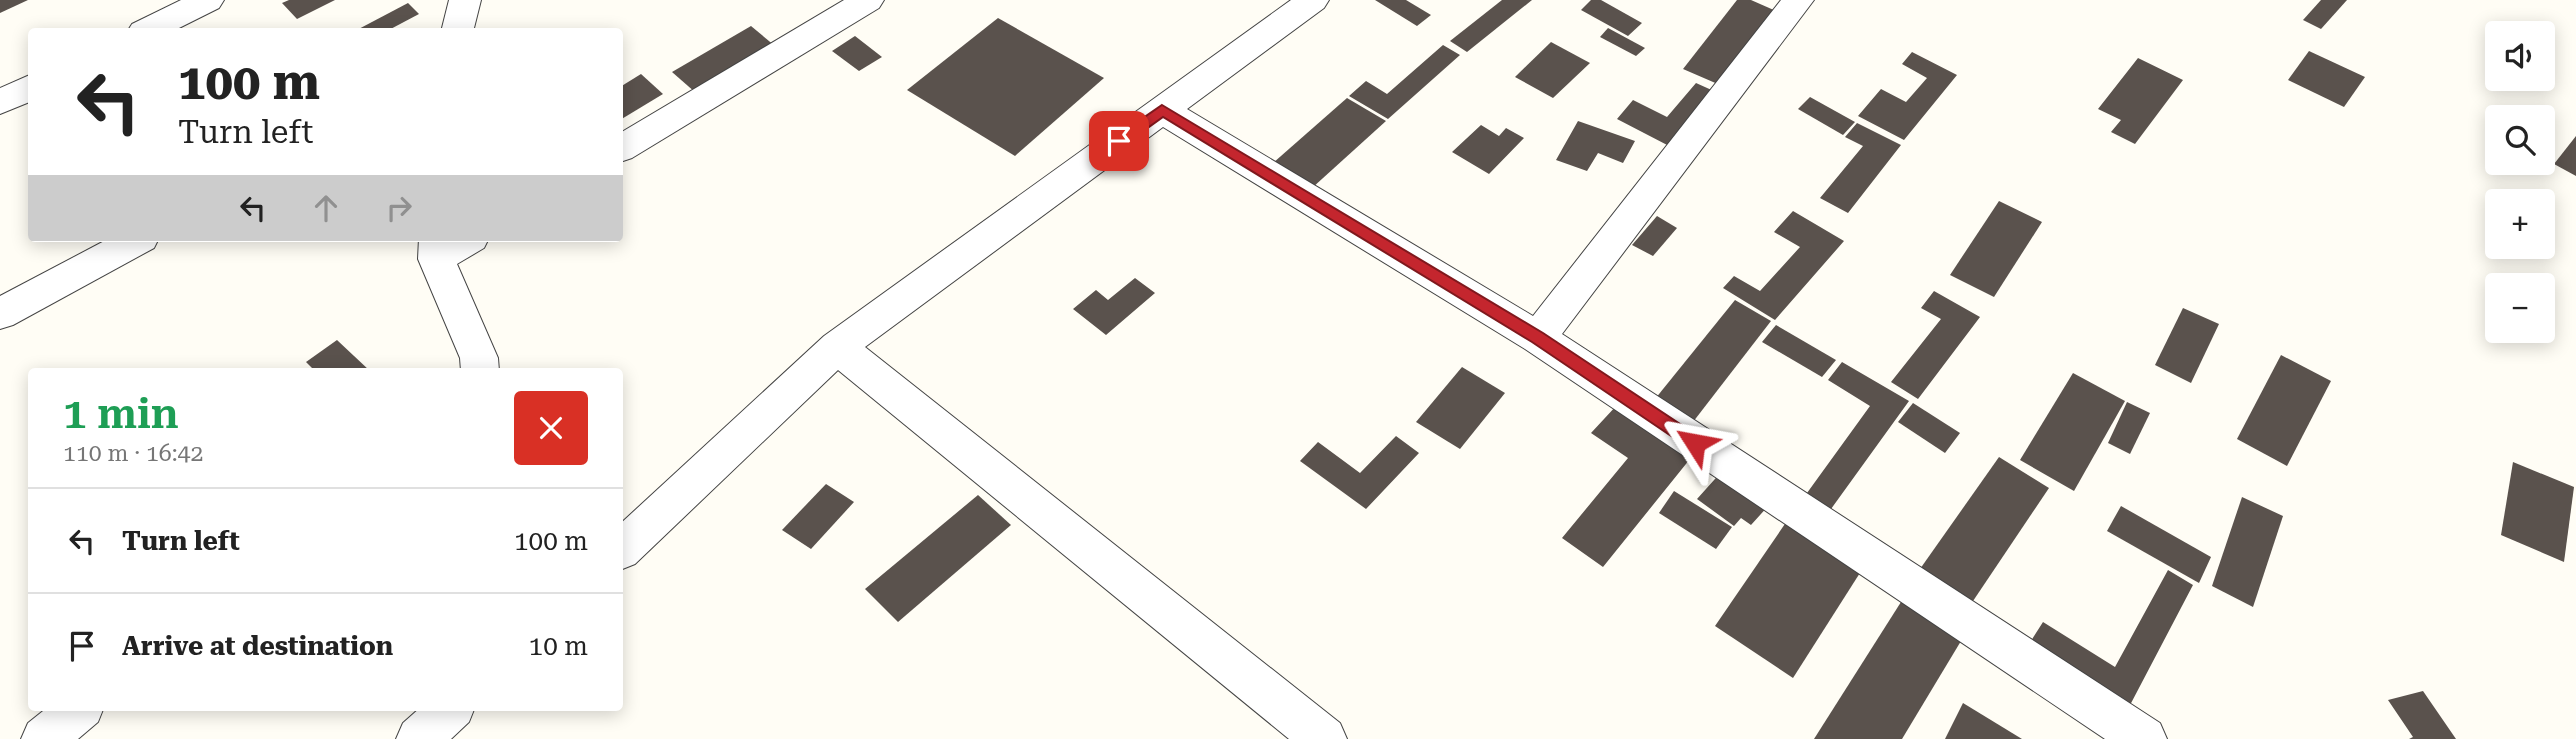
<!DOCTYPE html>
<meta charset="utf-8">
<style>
body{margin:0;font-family:"Roboto Serif",serif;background:#f6f6f6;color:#222;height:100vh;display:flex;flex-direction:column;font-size:26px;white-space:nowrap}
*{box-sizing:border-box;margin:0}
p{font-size:23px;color:#767676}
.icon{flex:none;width:38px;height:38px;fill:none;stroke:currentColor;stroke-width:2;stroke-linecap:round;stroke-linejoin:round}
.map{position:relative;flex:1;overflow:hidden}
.details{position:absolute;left:28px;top:368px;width:595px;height:343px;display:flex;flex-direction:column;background:#fff;border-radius:7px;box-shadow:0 4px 18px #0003}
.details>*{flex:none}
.banner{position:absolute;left:28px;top:28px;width:595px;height:214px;border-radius:7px;box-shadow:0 4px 18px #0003;background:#fff;color:#222;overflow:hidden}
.fabs{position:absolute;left:2485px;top:21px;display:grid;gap:14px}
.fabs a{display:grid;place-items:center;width:70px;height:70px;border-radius:7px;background:#fff;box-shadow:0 4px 18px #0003;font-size:35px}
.pin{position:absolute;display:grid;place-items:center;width:60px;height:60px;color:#fff;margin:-30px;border-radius:14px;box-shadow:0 4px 10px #0006}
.me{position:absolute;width:77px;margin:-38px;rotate:304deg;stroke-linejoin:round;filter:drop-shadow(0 0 5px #0008)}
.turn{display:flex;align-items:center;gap:24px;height:147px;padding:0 35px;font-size:32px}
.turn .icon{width:91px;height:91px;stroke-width:2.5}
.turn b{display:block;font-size:49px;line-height:60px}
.lanes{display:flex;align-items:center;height:66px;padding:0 35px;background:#0003;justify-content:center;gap:35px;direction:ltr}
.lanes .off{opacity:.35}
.round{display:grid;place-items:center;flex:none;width:74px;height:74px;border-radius:7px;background:#f6f6f6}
.overview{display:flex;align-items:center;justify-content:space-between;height:119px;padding:0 35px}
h1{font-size:42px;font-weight:600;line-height:52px;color:#1e9e55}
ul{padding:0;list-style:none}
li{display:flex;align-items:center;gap:21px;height:105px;padding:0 35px;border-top:2px solid #e0e0e0}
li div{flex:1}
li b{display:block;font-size:26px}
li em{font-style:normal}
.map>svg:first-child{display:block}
.building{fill:#5a524d}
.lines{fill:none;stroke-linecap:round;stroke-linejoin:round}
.minor-casing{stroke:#444;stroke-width:2}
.minor{fill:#fff;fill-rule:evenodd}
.route{fill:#c4262e;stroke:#7f191e;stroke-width:2}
</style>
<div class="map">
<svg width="2576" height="739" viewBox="0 0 2576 739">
<rect width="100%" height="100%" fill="#fffdf5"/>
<!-- building -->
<g class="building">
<path d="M0,0H28L0,13Z"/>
<path d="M289,0H335L297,19L282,3Z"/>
<path d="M1375,0H1406L1431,15L1417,26Z"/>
<path d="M1502,0H1532L1467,52L1450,41Z"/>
<path d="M1591,0H1601L1642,23L1628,36L1581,10Z"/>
<path d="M1737,0H1751L1776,11L1720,85L1683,69Z"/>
<path d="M2321,0H2347L2321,29L2303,20Z"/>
<path d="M408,3L419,14L385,32H353Z"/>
<path d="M998,18L1104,78L1015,156L907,90Z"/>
<path d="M751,26L775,46L696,93L672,72Z"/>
<path d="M1608,28L1645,48L1636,56L1600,37Z"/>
<path d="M855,36L882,57L859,71L832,51Z"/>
<path d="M1551,42L1590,63L1553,98L1515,77Z"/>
<path d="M1443,45L1460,55L1388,119L1349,96L1366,81L1387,94Z"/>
<path d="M2309,51L2365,77L2344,107L2288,80Z"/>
<path d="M1912,52L1957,75L1904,140L1858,116L1881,89L1906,102L1927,78L1902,64Z"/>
<path d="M2138,58L2183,80L2135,144L2111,132L2121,120L2098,109Z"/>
<path d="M641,74L663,94L620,120V87Z"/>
<path d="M1696,83L1716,92L1671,147L1617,119L1633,100L1667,117Z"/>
<path d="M1810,97L1855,122L1843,135L1798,109Z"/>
<path d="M1347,98L1386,121L1312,188L1273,163Z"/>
<path d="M1578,121L1635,141L1623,163L1598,153L1587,171L1556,160Z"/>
<path d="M1857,123L1901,145L1848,213L1820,198L1863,146L1845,137Z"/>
<path d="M1481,125L1499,136L1506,128L1524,138L1489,174L1452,152Z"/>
<path d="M2576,136V176L2554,164Z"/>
<path d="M1999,201L2042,222L1994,297L1950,275Z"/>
<path d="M1793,211L1844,241L1775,320L1723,288L1734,276L1760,291L1800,247L1774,232Z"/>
<path d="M1657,216L1677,228L1653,256L1632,245Z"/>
<path d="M1135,278L1155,293L1106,335L1073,309L1096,290L1108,300Z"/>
<path d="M1934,291L1980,317L1918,399L1891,382L1941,319L1921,308Z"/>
<path d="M1735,300L1771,321L1693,422L1655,399Z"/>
<path d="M2183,308L2219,324L2191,383L2155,365Z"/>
<path d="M1776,325L1836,360L1822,377L1762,342Z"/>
<path d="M337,340L370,371H315L306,362Z"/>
<path d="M2281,355L2331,381L2287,466L2237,439Z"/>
<path d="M1842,362L1909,401L1831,509L1807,493L1870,406L1828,380Z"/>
<path d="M1462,367L1505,393L1460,449L1416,422Z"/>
<path d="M2073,373L2125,401L2074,491L2020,460Z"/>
<path d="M2127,402L2150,413L2130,454L2108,443Z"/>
<path d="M1913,403L1960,433L1945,453L1898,422Z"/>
<path d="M1617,405L1694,454L1603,567L1562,538L1628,458L1591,433Z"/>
<path d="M1396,436L1419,453L1366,509L1300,461L1318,442L1360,473Z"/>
<path d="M1999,457L2049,488L1971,604L1920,569Z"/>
<path d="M2513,462L2574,487L2564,562L2501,535Z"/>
<path d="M1723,470L1770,504L1751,525L1741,518L1734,526L1697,499Z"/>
<path d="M826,484L854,502L811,549L782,530Z"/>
<path d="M1674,491L1732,527L1716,549L1659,513Z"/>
<path d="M978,495L1011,525L898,622L865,589Z"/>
<path d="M2242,497L2283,516L2253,607L2212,586Z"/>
<path d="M2121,506L2211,557L2199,583L2107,531Z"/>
<path d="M1789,518L1865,565L1793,678L1715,626Z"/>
<path d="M2168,570L2193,585L2129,707L2029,644L2043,622L2115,667Z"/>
<path d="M1901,602L1961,641L1902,739H1814Z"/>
<path d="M2423,691L2456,739H2409L2413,737L2388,700Z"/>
<path d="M1963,703L2022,739H1945Z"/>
</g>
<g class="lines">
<defs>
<g id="minor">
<path d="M181,0H224L219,8L171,32H127L132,24Z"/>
<path d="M449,0H481L473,32H441Z"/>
<path d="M844,0H884L879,8L632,158L620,162V133Z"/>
<path d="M1291,0H1329L1324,8L1187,109L1533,316L1781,0H1814L1562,334L2160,723L2167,739H2105L1525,349L1163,127L865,347L1340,723L1347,739H1289L838,370L635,564L620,570V524L824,336Z"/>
<path d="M32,74V101L0,114V88Z"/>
<path d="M110,238H159L154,248L13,325L0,329V296Z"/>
<path d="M419,238H489L484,248L457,264L498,358L499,371H461L460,358L418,259Z"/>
<path d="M48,707H104L98,722L78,739H21L28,723Z"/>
<path d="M421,707H475L469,722L451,739H396L403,723Z"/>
</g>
</defs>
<!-- minor casing -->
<use href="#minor" class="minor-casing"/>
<!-- minor -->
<use href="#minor" class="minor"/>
</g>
<!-- route -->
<path class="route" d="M1162,105L1543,333L1701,438L1703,443L1701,448H1689L1532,342L1163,117L1124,145H1114V138Z"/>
</svg>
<div class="fabs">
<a><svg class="icon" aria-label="sound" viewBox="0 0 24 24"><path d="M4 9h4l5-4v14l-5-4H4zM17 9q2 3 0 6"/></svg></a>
<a><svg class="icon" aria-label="search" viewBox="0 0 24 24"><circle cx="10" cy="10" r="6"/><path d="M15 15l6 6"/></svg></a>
<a>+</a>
<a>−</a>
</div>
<div class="pin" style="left:1119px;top:141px;background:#d93025"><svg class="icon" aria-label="arrive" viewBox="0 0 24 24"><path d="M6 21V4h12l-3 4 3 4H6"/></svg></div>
<svg class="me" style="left:1695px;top:443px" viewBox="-20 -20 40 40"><path d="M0-17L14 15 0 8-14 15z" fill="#c4262e" stroke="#fff" stroke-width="4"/></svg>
<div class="banner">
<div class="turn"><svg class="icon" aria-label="left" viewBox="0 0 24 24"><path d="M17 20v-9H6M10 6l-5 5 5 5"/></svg><div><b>100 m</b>Turn left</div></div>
<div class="lanes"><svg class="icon" aria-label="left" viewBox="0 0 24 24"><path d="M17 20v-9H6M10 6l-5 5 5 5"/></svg><svg class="icon off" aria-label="ahead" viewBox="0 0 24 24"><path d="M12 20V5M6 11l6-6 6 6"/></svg><svg class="icon off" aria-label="right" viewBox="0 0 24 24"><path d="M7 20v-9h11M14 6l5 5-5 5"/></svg></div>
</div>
<section class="details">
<div class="overview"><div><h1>1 min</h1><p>110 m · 16:42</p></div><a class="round" style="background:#d93025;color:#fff"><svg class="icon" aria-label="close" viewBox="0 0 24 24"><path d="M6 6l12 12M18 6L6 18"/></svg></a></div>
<ul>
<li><svg class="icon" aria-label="left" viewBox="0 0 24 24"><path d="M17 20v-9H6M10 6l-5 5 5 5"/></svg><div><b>Turn left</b></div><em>100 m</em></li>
<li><svg class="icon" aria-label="arrive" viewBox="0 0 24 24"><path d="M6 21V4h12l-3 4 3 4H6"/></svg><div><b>Arrive at destination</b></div><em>10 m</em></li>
</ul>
</section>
</div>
